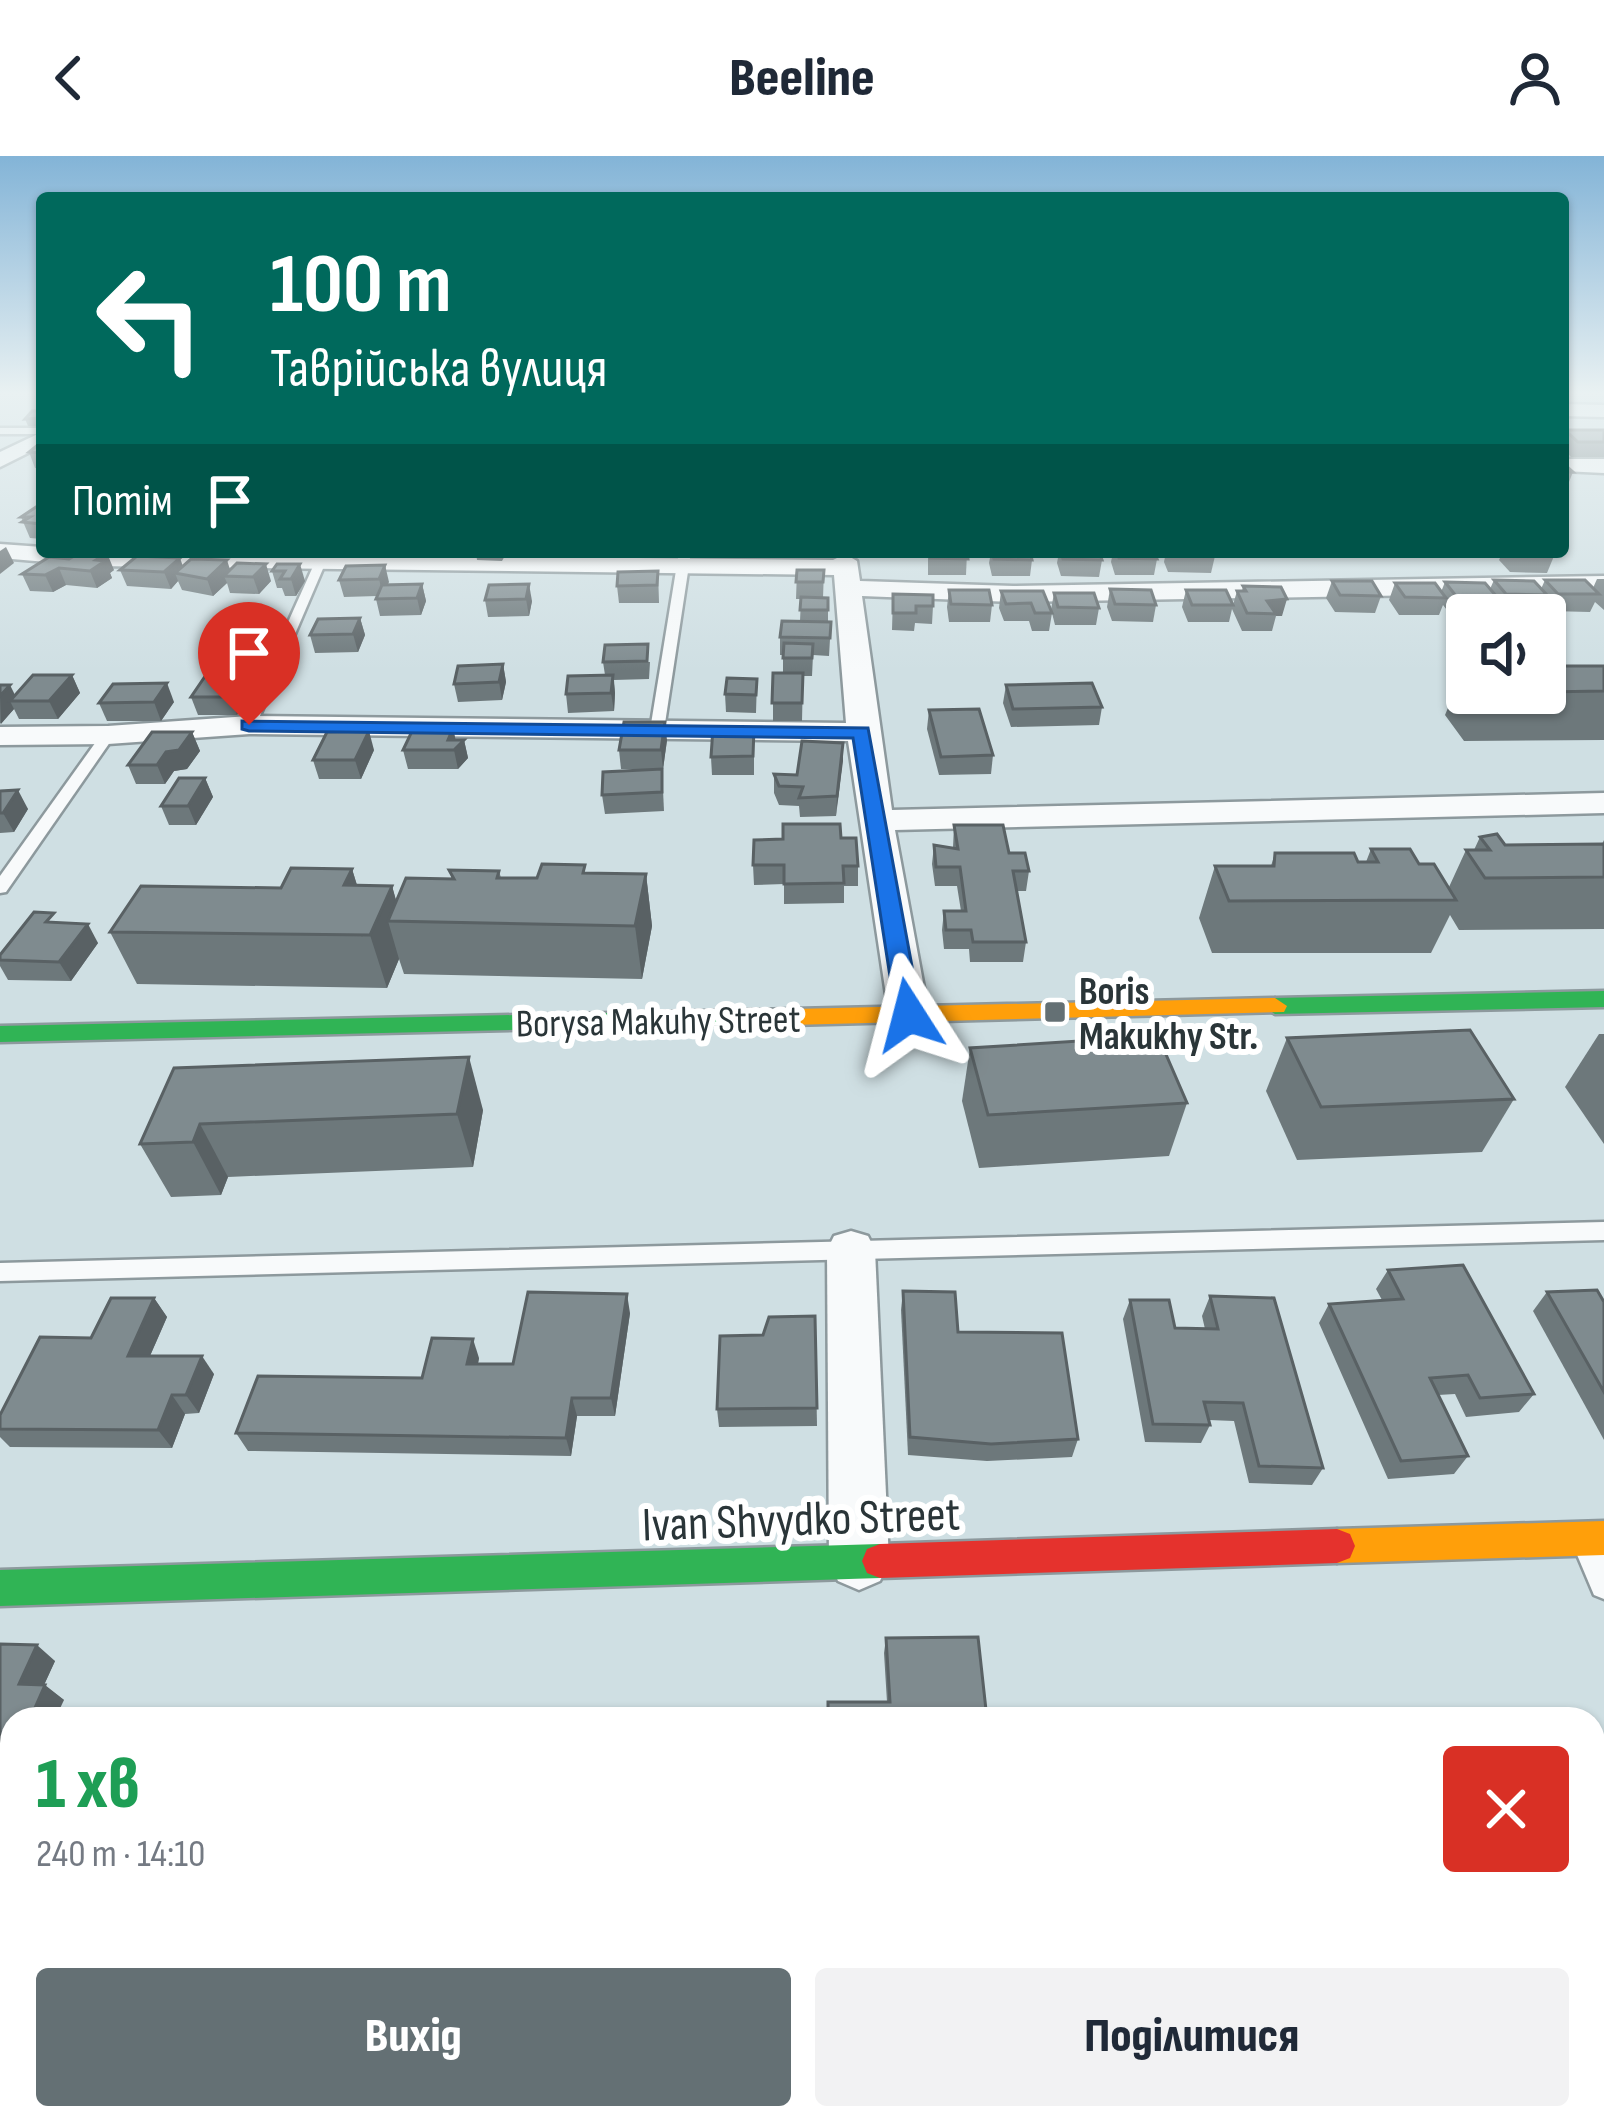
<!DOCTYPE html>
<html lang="uk">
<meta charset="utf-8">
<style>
body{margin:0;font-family:"Sofia Sans Condensed",sans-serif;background:#f2f2f3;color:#1f2937;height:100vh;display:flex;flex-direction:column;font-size:45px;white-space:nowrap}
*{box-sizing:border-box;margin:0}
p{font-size:39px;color:#747a83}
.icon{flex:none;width:66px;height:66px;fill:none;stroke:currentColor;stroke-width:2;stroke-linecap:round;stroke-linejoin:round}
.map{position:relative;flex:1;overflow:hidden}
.sheet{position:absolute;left:0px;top:1551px;width:1605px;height:423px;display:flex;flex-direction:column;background:#fff;border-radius:36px 36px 0 0;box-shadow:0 3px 9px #0004}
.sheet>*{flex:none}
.guide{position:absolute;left:36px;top:36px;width:1533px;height:366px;border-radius:12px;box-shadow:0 3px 9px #0004;background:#00695c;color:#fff;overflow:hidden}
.tools{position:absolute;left:1446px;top:438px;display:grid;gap:24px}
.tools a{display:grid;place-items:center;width:120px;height:120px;border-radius:12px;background:#fff;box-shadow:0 3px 9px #0004;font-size:60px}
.pin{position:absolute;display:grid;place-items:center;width:102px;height:102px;color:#fff;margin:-123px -51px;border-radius:50% 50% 50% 0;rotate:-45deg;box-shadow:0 0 12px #0007}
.pin .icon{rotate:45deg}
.me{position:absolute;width:132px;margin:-66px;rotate:351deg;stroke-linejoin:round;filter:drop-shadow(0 0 9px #0008)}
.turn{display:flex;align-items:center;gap:42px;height:252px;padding:0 36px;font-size:54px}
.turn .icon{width:156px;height:156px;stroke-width:2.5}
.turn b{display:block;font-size:84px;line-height:102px}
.then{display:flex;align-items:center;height:114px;padding:0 36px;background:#0003;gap:24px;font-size:45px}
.round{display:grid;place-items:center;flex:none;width:126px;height:126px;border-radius:12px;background:#f2f2f3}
.head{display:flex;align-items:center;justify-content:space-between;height:204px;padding:0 36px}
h1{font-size:72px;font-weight:800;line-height:90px;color:#1e9e55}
.cta{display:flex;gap:24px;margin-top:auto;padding:24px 36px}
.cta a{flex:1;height:138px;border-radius:12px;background:#647074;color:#fff;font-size:48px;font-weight:800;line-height:138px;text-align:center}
.cta a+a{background:#f2f2f3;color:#1f2937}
header{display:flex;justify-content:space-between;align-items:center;height:156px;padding:0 36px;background:#fff;font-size:54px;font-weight:800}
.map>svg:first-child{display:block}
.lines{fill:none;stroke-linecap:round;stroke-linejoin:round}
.lane-casing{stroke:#8d999d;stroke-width:5}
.street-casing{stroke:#8d999d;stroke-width:5}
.fast-casing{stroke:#8d999d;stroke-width:5}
.slow-casing{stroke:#8d999d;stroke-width:5}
.jam-casing{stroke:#8d999d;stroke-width:5}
.lane{fill:#f8fafb;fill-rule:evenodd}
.street{fill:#f8fafb;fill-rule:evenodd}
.fast{fill:#30b455;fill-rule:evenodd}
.slow{fill:#ff9f0a;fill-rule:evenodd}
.jam{fill:#e5322d;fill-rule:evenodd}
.wall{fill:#6d787b}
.shaded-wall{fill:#596164}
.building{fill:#7f8b8f;stroke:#596164;stroke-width:3}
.route{fill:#1a73e8;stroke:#114b97;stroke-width:3}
.poi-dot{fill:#647074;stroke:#fff;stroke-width:4.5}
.labels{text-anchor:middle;stroke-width:12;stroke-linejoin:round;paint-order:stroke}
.poi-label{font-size:39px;font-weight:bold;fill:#2a3538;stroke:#fff;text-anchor:start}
.street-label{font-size:39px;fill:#2a3538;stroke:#fff}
.near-street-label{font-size:48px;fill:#2a3538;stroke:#fff}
</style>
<header><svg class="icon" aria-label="back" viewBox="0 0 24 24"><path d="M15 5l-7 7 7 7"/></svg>Beeline<svg class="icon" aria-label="person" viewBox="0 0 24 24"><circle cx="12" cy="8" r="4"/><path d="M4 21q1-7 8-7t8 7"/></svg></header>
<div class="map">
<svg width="1604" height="1972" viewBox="0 0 1604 1972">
<rect width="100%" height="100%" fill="#cfdfe3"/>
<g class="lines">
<defs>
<g id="lane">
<rect x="0" y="272" width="42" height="6"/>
<path d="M679,396H691L664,574L657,578L650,574Z"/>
<path d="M315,406L325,408L256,569L244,572L242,569Z"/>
<path d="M103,576L115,579L6,736L0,737V720Z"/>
<path d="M1604,1066V1084L0,1125V1107Z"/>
<path d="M1589,1381L1599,1385L1604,1397V1443L1594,1439L1575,1394L1579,1385Z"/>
<rect x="1593" y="1846" width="11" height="36"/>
<path d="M12,1917V1953L0,1954V1918Z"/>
</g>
<g id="street">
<path d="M1563,248L1604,249V261L1563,260Z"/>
<path d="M42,276V290L0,311V296Z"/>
<path d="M1563,303H1604V317L1563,315Z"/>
<path d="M0,388L42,391V396L833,404L845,398L857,405L860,425L1013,430L1604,420V436L1013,446L862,440L892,654L1604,637V657L895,674L929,859L923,868L909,872L895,868L889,859L848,585L249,578L108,588L0,589V571L108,570L249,560L846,567L834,419L94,410L0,402Z"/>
<path d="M851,1075L868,1080L875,1094L889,1405L880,1425L859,1434L838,1425L829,1405L827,1094L834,1080Z"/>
</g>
<g id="fast">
<path d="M1604,835V851L1275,858L1263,850L1275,842Z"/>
<path d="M749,854L761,862L758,868L0,886V870Z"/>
<path d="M880,1388L893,1393L898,1405L893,1417L880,1422L0,1450V1414Z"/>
</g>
<g id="slow">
<path d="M1275,842L1287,850L1284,856L749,870L737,862L749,854Z"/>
<path d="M1604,1365V1399L1337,1407L1324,1402L1319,1390L1324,1378L1337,1373Z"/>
</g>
<path id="jam" d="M1337,1373L1350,1378L1355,1390L1350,1402L1337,1407L880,1422L867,1417L862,1405L867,1393L880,1388Z"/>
</defs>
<!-- lane casing -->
<use href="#lane" class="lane-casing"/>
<!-- street casing -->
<use href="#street" class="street-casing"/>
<!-- fast casing -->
<use href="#fast" class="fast-casing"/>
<!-- slow casing -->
<use href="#slow" class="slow-casing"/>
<!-- jam casing -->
<use href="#jam" class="jam-casing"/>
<!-- lane -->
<use href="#lane" class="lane"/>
<!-- street -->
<use href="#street" class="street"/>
<!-- fast -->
<use href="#fast" class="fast"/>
<!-- slow -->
<use href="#slow" class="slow"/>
<!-- jam -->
<use href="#jam" class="jam"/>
</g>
<!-- wall -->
<g class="wall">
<path d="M42,255V270H28L25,263Z"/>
<path d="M1565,274H1604V301H1571L1563,293Z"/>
<path d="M42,288V312H35L29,296Z"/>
<path d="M1563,307L1573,316L1567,331H1563Z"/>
<path d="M42,347V383L30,382L21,361Z"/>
<path d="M158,396H192L189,399L159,398Z"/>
<path d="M476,396H507L502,405L477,404Z"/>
<rect x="808" y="396" width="25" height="6"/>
<path d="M928,396H967L966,419H928Z"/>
<path d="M991,396H1030L1032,404L1030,420H992L989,407Z"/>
<path d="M1059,396H1099L1102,404L1099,421L1061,420L1057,407Z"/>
<path d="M1113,396H1154L1157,403L1154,419H1115L1111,406Z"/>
<path d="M1166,396H1213L1215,400L1211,417L1168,416L1164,406Z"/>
<path d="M1273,396H1298L1296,400H1276Z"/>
<path d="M1503,396H1551L1554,400L1547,417L1510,416L1499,404Z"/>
<path d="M49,401L114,414L110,417L112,422L97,432L66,429L53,436L30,435L22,418Z"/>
<path d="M277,408L305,425L296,440H285L282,432H277L272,415Z"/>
<path d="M385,409L388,428H422L426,445L421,459L380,460L376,443L377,440L344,441L339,424Z"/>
<path d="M183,410L230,414L271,425L259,438L230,437L227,427L213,440L182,434L178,425L171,433L127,430L120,414Z"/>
<path d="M797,414H824L823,442H828V466H831L829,500L813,499L812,520H803L802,565H773V517H783V499H780V481L800,465L801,443H796Z"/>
<path d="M658,415L659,447H619L617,430Z"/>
<path d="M1597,423H1604V454L1595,446L1590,456L1550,455L1543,447L1539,456H1499L1494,449L1490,458H1450L1443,449L1439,459H1399L1389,444L1395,427L1441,436L1445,426L1490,433L1494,424L1541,433L1545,424L1593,432Z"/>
<path d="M1332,425L1381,440L1375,457L1335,456L1326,442Z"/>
<path d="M489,429L532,445L529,460L488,461L485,444Z"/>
<path d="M1243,430L1282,460H1276L1272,475H1242L1232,453L1229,466H1188L1182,451L1186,434L1233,449L1237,435H1242Z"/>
<path d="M1110,433L1156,449L1153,466L1112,465L1107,451Z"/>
<path d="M949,434L992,449L990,466H949L947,451Z"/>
<path d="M1001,435L1051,454L1054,437L1099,452L1096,469H1055L1052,457L1049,475H1032L1029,465H1004L999,452Z"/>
<path d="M893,438L933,450L932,468L915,467L914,475L892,474Z"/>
<path d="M360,462L365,479L358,496L315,497L310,479Z"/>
<path d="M603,506H650L649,523L614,524L615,537L614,555L568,557L566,538L605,519Z"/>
<path d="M503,508L506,526L502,544L458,546L454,528Z"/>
<path d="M1545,510H1604V584L1464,585L1445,559L1465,511H1467V537H1545Z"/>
<path d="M72,519L80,537L58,563H19L14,553L0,568V529L15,539Z"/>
<path d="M757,523L756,557L726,556L725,538Z"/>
<path d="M1006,529L1102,551L1099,569L1011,571L1003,547Z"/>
<path d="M253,534L237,559H198L191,541Z"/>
<path d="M174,546L161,565H107L99,547Z"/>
<path d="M929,554L993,599L991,618L939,619L927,573Z"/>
<path d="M453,572L455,584H464L468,602L458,613H408L403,594Z"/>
<path d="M754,572V619H712L711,601Z"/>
<path d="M192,576L200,595L187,613L174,615L165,628H136L128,609Z"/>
<path d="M667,584L663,613H621L619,594Z"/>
<path d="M843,587L836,660L800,661L799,650L779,649L774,637V618L797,619Z"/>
<path d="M374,594L361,623H319L313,604Z"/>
<path d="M662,613L664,655L605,658L602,639Z"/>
<path d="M205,622L213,641L196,669H169L161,650Z"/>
<path d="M0,635L28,653L14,676L0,677Z"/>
<path d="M954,669L1009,697L1029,715L1026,735H1017L1026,786L1023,806H970L969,793H944L942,774L944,755H961L957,730H935L932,708L934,689L953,692Z"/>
<path d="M1480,681L1505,689L1602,688L1604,684V773L1459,774L1450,759L1431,797H1212L1199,762L1215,710H1271L1275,697L1366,706L1371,693L1419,708L1449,731L1466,694H1474Z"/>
<path d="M841,682L858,710V730H844V747L784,748V728L754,729L753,709Z"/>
<path d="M352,713L357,729L392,730L396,745L452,723L449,714L499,715L501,722H537L586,717L646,718L652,770L642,823L404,818L399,803L387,832L137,828L110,776Z"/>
<path d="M59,767L98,787L71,825L8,824L0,810V799Z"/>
<path d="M1599,878H1604V988L1565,931Z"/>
<path d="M1287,882L1514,943L1482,996L1297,1004L1266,935Z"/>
<path d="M970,892L1187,947L1169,1000L979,1012L962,945Z"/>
<path d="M174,912L483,954L473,1011L228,1021L221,1039L171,1041L140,988Z"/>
<path d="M1388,1114L1534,1238L1519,1256L1466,1261L1455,1238L1438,1239L1468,1300L1454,1318L1388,1323L1319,1167L1329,1148L1382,1144L1376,1133Z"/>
<path d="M903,1135L958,1176L1078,1283L1072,1301L987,1305L908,1299L901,1154Z"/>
<path d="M1547,1136L1604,1146V1284L1533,1155Z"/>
<path d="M1210,1140L1323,1312L1312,1329L1249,1327L1234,1265L1209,1264L1210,1269L1201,1287L1145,1286L1123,1163L1130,1144L1175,1172L1205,1173L1202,1160Z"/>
<path d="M154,1142L167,1161L150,1200L214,1218L199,1257L185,1258L172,1292L10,1291L0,1281V1259L91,1182Z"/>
<path d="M630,1157L615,1260H577L571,1300L248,1295L236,1277L422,1222L479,1202L478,1208H513Z"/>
<path d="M815,1160L817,1270L719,1271L717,1253L763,1179Z"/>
<path d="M886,1482L987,1563H827L828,1546H887L884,1497Z"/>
<path d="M0,1488L55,1505L44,1529L64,1544L12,1563V1764L0,1763Z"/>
</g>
<!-- shaded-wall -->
<g class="shaded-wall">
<path d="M6,391L14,407L0,418V395Z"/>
<path d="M107,397L114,414L110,417L112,422L97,432L90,415L96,404Z"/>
<path d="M180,402L186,419L175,417L178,425L171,433L164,416Z"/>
<path d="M227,404L232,420H224L227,427L213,440L207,423Z"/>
<path d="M266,408L271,425L259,438L253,421Z"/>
<path d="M300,408L305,425L296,440L291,423Z"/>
<path d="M385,409L389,426L383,440L379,423Z"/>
<path d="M59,412L66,429L53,436L45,419Z"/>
<path d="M422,428L426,445L421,459L417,442Z"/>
<path d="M529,428L532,445L529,460L526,443Z"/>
<path d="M1287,443L1282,460H1276V458L1267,445Z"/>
<path d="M360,462L365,479L358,496L353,478Z"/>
<path d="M503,508L506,526L502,544L499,526Z"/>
<path d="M247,516L253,534L237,559L231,541Z"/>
<path d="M72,519L80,537L58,563L49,545Z"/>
<path d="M613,519L615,537L614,555L611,537Z"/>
<path d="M167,527L174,546L161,565L154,546Z"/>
<path d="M10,529L18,545H10L14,553L1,568L0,540Z"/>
<path d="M665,566L667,584L663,613L661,594Z"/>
<path d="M453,572L457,590L464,584L468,602L458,613L454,594L448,584Z"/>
<path d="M369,575L374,594L361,623L355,604Z"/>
<path d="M192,576L200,595L187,613L174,615L165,628L157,609L166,596Z"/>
<path d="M843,587V605L836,660L837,640Z"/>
<path d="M205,622L213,641L196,669L188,650Z"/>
<path d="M18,634L28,653L14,676L3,657Z"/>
<path d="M352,713L368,766L362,781L344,729Z"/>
<path d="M646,718L652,770L642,823L635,770Z"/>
<path d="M392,730L402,765H388L399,803L387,832L370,779Z"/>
<path d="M88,768L98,787L71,825L59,806Z"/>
<path d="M469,901L483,954L473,1011L457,958Z"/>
<path d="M200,968L228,1021L221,1039L193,986Z"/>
<path d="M627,1138L630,1157L615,1260L611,1242Z"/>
<path d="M154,1142L167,1161L142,1218L128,1200Z"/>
<path d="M473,1183L479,1202L474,1226L467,1208Z"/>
<path d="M202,1200L214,1218L199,1257L186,1239Z"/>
<path d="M172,1239L185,1258L172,1292L158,1274Z"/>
<path d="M572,1242L577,1260L571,1300L566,1282Z"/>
<path d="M37,1489L55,1505L38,1542L19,1528Z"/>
<path d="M45,1529L64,1544L55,1563H30Z"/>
</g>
<!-- building -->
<g class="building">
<path d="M32,255H42V262L25,263Z"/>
<path d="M1565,274H1604V286H1578Z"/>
<path d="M39,288H42V297L29,296Z"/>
<path d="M1563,307L1573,316H1563Z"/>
<path d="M42,347V368L22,366L30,361H21Z"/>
<path d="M81,396L107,397L96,404L105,405L90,415L59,412L45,419L22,418L49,401L69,403Z"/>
<path d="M929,396H967L968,403L930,402Z"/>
<path d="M992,396H1030L1032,404L994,403Z"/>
<path d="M1061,396H1099L1102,404L1063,403Z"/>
<path d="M1116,396H1154L1157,403L1119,402Z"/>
<path d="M1170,396H1213L1215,400H1171Z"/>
<path d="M1514,396H1551L1554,400H1517Z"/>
<path d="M137,400L180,402L164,416L120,414Z"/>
<path d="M191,403L227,404L207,423L175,417Z"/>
<path d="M237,407L266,408L253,421L224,420Z"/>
<path d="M277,408H300L291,423H280L285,415H272Z"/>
<path d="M385,409L379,423L339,424L346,410Z"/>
<path d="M797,414H824L823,426H796Z"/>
<path d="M658,415L657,429L617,430L618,416Z"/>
<path d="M1494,424L1534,425L1547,439L1506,438Z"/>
<path d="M1545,424H1585L1599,438H1558Z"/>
<path d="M1332,425H1372L1381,440L1340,439Z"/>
<path d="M1445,426L1485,427L1497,441L1456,440Z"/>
<path d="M1395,427H1435L1446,442L1405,441Z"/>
<path d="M422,428L417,442L376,443L382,429Z"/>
<path d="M529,428L526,443L485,444L489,429Z"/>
<path d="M1243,430L1281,431L1287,443L1267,445L1276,458L1247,457L1237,435H1246Z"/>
<path d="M1110,433L1151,434L1156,449L1115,448Z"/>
<path d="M949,434H989L992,449L951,448Z"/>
<path d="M1186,434H1226L1233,449H1192Z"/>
<path d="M1001,435H1043L1052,457H1035L1031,447L1006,448Z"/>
<path d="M1054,437H1094L1099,452L1058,451Z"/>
<path d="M893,438L933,439V450H916V457H893Z"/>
<path d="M801,441L828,442V454H800Z"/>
<path d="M360,462L353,478L310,479L318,463Z"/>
<path d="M782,465L831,466L830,482L780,481Z"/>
<path d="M784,487L813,488L812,502H783Z"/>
<path d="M648,488L647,505L603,506L605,489Z"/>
<path d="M503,508L499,526L454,528L458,510Z"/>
<path d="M1545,510H1604V535L1545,536Z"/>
<path d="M208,516H247L231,541H191Z"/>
<path d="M773,517H803L802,547H772Z"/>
<path d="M33,519H72L49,545H10Z"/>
<path d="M613,519L611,537L566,538L568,520Z"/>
<path d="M727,522L757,523L756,539L725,538Z"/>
<path d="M167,527L154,546L99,547L113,528Z"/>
<path d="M1092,527L1102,551L1013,553L1006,529Z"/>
<path d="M0,529H10L0,540Z"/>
<path d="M979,553L993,599L941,601L929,554Z"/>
<path d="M624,566H665L661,594H619Z"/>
<path d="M414,571L453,572L448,584H464L454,594H403Z"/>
<path d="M713,572H754L753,600L711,601Z"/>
<path d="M369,575L355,604H313L327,576Z"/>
<path d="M152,576H192L179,594L166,596L157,609H128Z"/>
<path d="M802,585L843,587L837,640L799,642L803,631L779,630L774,618L797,619Z"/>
<path d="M662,613V636L602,639L603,616Z"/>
<path d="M179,622H205L188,650H161Z"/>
<path d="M18,634L3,657H0V635Z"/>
<path d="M783,668H840L841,682H856L858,710H843L844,727L784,728V709H753L754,684L783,683Z"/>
<path d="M954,669H1003L1009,697H1025L1029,715H1013L1026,786H973L971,774H946L944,755H966L960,711H936L934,689L958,693Z"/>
<path d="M1497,678L1505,689L1604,688V721L1485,722L1466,694H1490L1480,681Z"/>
<path d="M1371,693H1410L1419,708H1434L1456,744L1229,745L1215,710H1274L1275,697H1354L1358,706H1378Z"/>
<path d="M542,708L585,709L583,717L646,718L635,770L388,765L406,722L454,723L449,714L499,715L497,722H537Z"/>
<path d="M291,712L352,713L344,729L392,730L370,779L110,776L141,730L281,732Z"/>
<path d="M34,756L54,757L46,766L88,768L59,806L0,804V799Z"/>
<path d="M1470,874L1514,943L1321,951L1287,882Z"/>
<path d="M1158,880L1187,947L988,959L970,892Z"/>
<path d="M469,901L457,958L200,968L193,986L140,988L174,912Z"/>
<path d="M1463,1109L1534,1238L1480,1242L1468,1219L1430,1222L1468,1300L1401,1305L1329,1148L1403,1143L1388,1114Z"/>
<path d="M1597,1134L1604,1146V1236L1547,1136Z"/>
<path d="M903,1135L955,1136L958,1176L1062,1177L1078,1283L991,1288L910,1281Z"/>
<path d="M528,1136L627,1138L611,1242H572L566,1282L236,1277L258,1220L422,1222L432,1182L473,1183L467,1208H513Z"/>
<path d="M1210,1140L1274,1142L1323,1312L1259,1310L1243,1247L1204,1246L1210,1269L1153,1268L1130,1144H1169L1175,1172L1218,1173Z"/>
<path d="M111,1142H154L128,1200H202L186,1239H172L158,1274L0,1273V1259L40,1181L91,1182Z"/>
<path d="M815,1160L817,1252L717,1253L720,1180L763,1179L769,1161Z"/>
<path d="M978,1481L987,1563H828V1546H890L886,1482Z"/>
<path d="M0,1488L37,1489L19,1528L45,1529L30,1563H12V1603L10,1608H12V1755L0,1754Z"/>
<path d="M623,1556V1563H477L478,1561Z"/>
</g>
<!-- sky -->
<linearGradient id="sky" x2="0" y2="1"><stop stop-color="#83b4d7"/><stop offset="0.46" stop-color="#e9f1f2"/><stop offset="1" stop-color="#e9f1f2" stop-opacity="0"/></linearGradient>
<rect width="1604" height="515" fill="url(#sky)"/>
<!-- route -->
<path class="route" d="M242,565L868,572L921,859L909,867L896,859L853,582L249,575L242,573Z"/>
<!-- markers -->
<rect class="poi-dot" x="1043" y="844" width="24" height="24" rx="6"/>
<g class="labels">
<!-- poi labels -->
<g class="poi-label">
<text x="1079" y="848">Boris<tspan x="1079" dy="45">Makukhy Str.</tspan></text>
</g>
<!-- street labels -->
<g class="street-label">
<text transform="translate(658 864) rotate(-1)" y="14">Borysa Makuhy Street</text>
</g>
<!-- near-street labels -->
<g class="near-street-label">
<text transform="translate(801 1362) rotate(-2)" y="17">Ivan Shvydko Street</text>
</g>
</g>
</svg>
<div class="tools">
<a><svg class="icon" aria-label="sound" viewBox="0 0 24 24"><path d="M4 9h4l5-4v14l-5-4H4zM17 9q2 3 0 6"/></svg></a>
</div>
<div class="pin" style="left:249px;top:569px;background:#d93025"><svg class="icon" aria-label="arrive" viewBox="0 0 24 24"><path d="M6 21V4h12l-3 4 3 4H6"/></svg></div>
<svg class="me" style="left:909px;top:859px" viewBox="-20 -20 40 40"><path d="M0-17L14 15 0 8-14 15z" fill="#1a73e8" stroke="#fff" stroke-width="4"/></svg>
<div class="guide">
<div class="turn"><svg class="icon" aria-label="left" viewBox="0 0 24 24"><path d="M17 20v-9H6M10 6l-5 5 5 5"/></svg><div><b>100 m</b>Таврійська вулиця</div></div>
<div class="then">Потім<svg class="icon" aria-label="arrive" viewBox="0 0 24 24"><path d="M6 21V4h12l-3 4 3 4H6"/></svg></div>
</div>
<section class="sheet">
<div class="head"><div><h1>1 хв</h1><p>240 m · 14:10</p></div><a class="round" style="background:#d93025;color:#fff"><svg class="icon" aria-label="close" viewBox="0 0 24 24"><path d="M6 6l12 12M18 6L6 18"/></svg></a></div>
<div class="cta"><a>Вихід</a><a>Поділитися</a></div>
</section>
</div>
